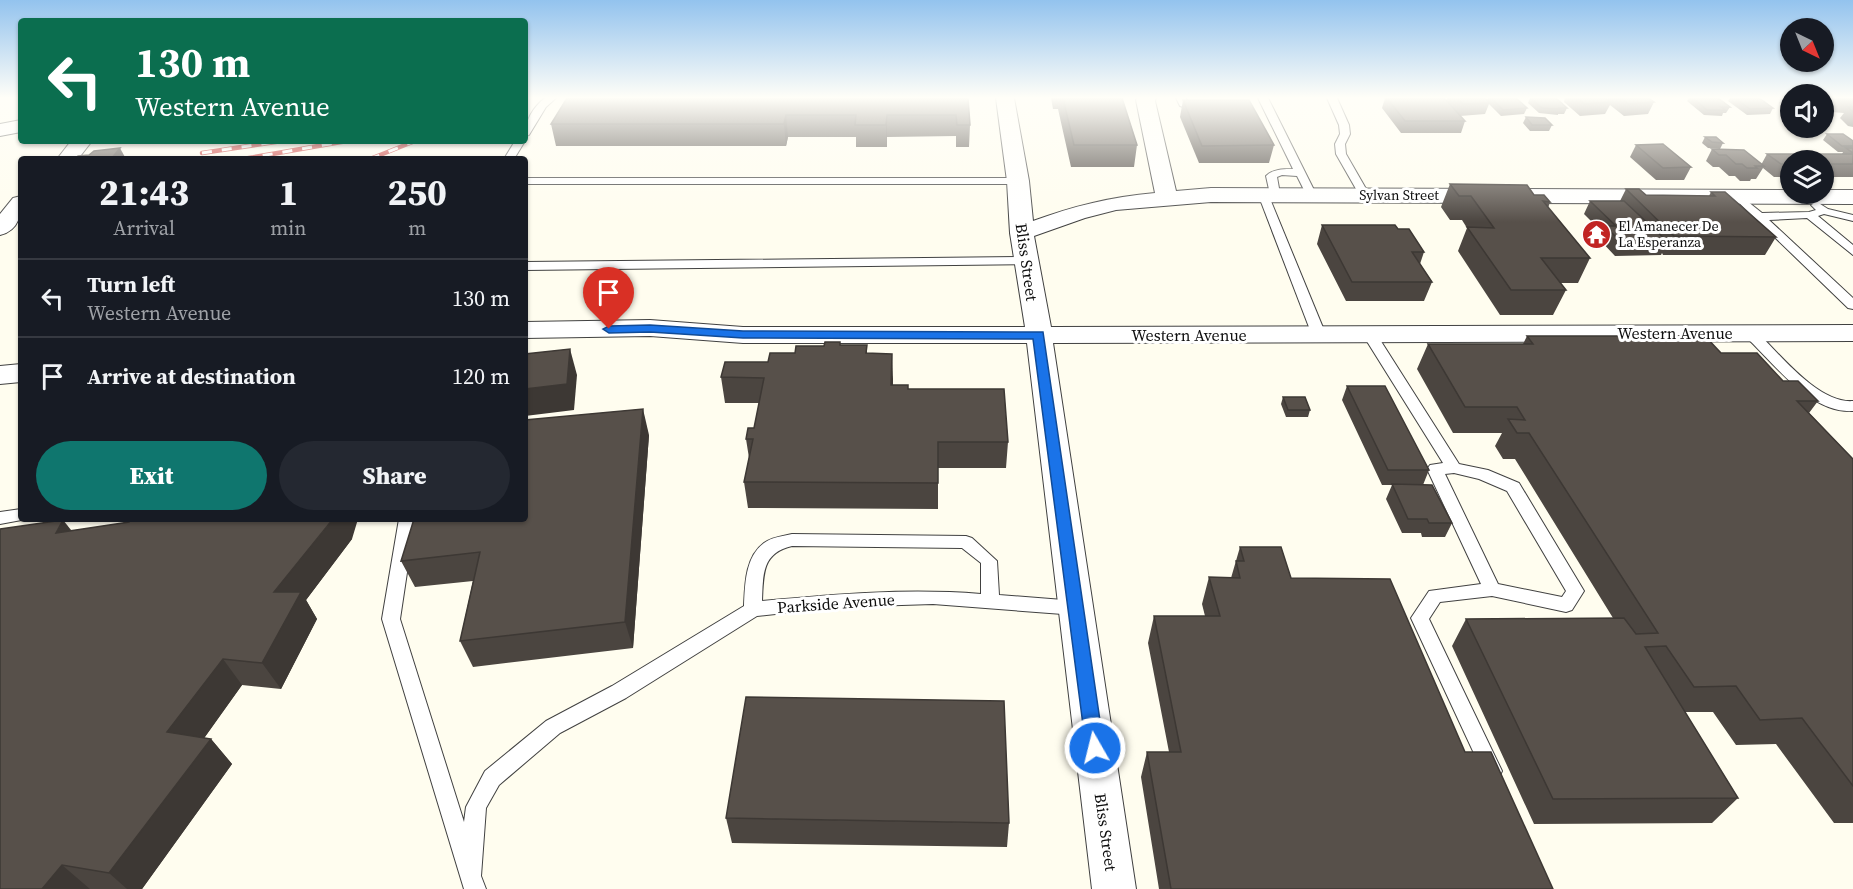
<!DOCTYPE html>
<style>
body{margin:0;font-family:"Source Serif 4",serif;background:#242831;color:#f1f3f6;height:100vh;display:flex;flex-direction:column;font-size:22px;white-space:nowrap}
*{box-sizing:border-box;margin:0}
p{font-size:20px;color:#9ea1a6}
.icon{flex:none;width:33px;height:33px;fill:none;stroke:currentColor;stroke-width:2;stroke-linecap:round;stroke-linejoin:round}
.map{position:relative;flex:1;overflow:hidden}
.side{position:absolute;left:18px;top:156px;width:510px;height:366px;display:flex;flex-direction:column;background:#171b24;border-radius:6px;box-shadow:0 2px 4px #0004}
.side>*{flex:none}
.banner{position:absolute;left:18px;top:18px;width:510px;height:126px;border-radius:6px;box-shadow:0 2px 4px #0004;background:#0b6e4f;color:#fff;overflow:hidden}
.needle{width:39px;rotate:137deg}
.buttons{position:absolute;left:1780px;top:18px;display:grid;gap:12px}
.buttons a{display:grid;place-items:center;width:54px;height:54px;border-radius:50%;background:#171b24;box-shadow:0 2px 4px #0004;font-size:30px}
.pin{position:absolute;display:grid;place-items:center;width:51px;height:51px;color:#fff;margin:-62px -26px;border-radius:50% 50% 50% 0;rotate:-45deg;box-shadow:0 0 6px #0007}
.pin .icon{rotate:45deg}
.me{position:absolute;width:66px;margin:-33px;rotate:352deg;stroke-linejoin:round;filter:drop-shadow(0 0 4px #0008)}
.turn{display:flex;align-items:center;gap:21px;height:126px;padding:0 18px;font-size:27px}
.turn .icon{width:78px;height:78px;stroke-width:2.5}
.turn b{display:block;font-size:42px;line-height:51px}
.eta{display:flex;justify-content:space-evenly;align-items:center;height:102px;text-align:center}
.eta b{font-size:36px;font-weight:800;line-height:42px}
.primary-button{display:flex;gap:12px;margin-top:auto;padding:12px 18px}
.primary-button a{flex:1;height:69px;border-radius:36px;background:#0f766e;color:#fff;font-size:24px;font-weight:800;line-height:69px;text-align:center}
.primary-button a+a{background:#242831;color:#f1f3f6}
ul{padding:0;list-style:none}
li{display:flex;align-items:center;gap:18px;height:78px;padding:0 18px;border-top:2px solid #363941}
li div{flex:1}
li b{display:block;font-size:22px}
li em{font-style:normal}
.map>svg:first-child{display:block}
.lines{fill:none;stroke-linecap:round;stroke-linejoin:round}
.service-casing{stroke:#414141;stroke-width:2}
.minor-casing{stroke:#414141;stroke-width:2}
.service{fill:#fff;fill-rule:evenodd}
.minor{fill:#fff;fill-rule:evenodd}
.rail-casing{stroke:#c12423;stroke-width:4.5}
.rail{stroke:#fff;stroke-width:3;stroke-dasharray:10;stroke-linecap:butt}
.wall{fill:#4b4540}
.shaded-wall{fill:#3d3834}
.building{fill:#57504a;stroke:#3d3834;stroke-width:1.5}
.route{fill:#1a73e8;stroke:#114b97;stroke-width:1.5}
.labels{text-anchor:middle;stroke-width:6;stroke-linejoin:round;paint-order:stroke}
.far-street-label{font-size:14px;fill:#0e0e0e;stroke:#fff}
.far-poi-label{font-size:14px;fill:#0e0e0e;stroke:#fff;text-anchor:start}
.street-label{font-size:16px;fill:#0e0e0e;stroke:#fff}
</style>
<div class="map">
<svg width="1853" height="889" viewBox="0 0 1853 889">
<rect width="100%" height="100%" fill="#fffdef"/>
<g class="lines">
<defs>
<g id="service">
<path d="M545,98H556L546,107L529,135L525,136C525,121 533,107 545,98Z"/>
<path d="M1176,98H1186L1187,102L1204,109L1199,112L1180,106Z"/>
<path d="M1258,98H1268L1316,194L1315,196H1307L1297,176L1282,175L1277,177L1280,194L1275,197L1270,194L1266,176C1273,169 1283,169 1293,169Z"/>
<path d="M1327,98H1337L1349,125L1350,134L1345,144L1346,154L1369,194L1368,196H1360L1336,154L1335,144L1340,134L1339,125Z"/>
<path d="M515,141H525L514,159H504Z"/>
<path d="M525,178H1018L1023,181L1018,184H525Z"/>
<path d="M1263,191L1268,194L1326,335L1324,338H1314L1312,335L1258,194Z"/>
<path d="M1737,193L1762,213L1809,212L1816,210L1811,205L1817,202L1828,209L1853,215V221L1824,214L1818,216L1853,245V255L1807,218L1769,220L1853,298V309L1848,308L1732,196Z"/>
<path d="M1026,257L1032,261L1030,264L525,270V262Z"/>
<path d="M1750,329L1755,330C1779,353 1818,404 1853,401V411C1810,414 1774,363 1745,336L1743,333Z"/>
<path d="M1370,331L1377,335L1459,464L1488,470L1519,483L1584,591L1572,610L1566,612L1492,596L1440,602L1429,619L1502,771L1499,777L1492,780L1485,777L1411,618L1429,591L1481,584L1427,469L1430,465L1443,463L1363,335ZM1454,473L1479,479L1507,491L1566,591L1562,597L1498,584L1445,474Z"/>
<path d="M21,509V519H27L0,524V512Z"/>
<path d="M399,519H415L400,619L464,822L466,807L485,771L546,721L612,686L744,606C745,585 745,557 764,543C772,537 783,536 792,534L966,536L972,538L997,561L999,595L1076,601L1082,603L1085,608L1082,613L1076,615L933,604L839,607L757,616L626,698L560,733L499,785L486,808L481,876L486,889H464L382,619ZM792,546L962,548L981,563V594C908,588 835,594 762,601C763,574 762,553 792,546Z"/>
</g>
<g id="minor">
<path d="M996,98H1014L1029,181L1033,221C1074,206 1110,197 1155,193L1136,100L1137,98H1156L1155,101L1176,191L1211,188L1791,190V194H1824V190H1853V204L1211,202L1116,210L1085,218L1034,236L1051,327L1853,325V341L1053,343L1136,889H1092L1027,343H743L650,336L525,338V322L650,320L743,327H1025L1010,233L1007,181Z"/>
<path d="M21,120V132L0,136V124Z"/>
<path d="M71,141H92L78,159H57Z"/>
<path d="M21,196C21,214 20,230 0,235V214L13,198Z"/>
<path d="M21,364V382L0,384V366Z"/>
</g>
</defs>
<!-- service casing -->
<use href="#service" class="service-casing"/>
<!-- minor casing -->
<use href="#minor" class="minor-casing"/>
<!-- service -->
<use href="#service" class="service"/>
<!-- minor -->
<use href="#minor" class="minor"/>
<defs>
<g id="rail">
<path d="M202,153L282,141"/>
<path d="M243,159L347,141"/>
<path d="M370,159L415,141"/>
</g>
</defs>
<!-- rail casing -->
<use href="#rail" class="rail-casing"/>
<!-- rail -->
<use href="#rail" class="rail"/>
</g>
<!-- wall -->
<g class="wall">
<path d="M968,98L970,125L969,147H956V136L887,137V147H856V137H788L786,146H556L551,124Z"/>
<path d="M1051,98H1122L1137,145L1134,167H1071L1058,109H1053Z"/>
<path d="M1385,98H1444L1447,100V98H1485L1487,100L1488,98H1516L1527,108L1524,114L1501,116L1489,104L1485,114L1460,116L1465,121L1461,133H1401L1382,108Z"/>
<path d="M1530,98H1556L1567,108L1564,114H1558V115L1539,113L1528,103Z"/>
<path d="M1565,98H1605L1607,100L1608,98H1648L1654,102L1648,114L1624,116L1610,105L1605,114L1580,116L1564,102Z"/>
<path d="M1689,98H1718L1730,107L1726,113H1723L1722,116L1704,115L1687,101Z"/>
<path d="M1730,98H1759L1773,108L1770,114L1747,115L1728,101Z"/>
<path d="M1782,98H1791V110L1779,103Z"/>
<path d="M1827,98H1853V127L1848,126L1840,118L1844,113L1832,112L1824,104Z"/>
<path d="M1183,100L1274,145L1269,163H1199L1180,117Z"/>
<path d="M1824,109L1831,114L1827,120H1824Z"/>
<path d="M1526,117L1552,125L1549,131H1530L1523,123Z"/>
<path d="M1827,134L1853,146V177H1824V160H1791V177H1774L1763,168L1756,179H1751L1750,181H1740L1735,176H1729L1719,167H1713L1706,161L1712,149L1761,165L1767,154H1842L1843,152H1838L1823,140Z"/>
<path d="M1705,137L1723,143L1720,149L1708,148L1702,143Z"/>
<path d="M1636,145L1691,167L1684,180H1656L1630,157Z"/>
<path d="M1450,184L1534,195L1550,202L1548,208L1590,258L1578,283H1560L1566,290L1553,315H1500L1458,251L1467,228L1462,220H1450L1441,207Z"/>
<path d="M1626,189L1646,195L1709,196L1711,192L1776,237L1765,255H1663L1662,253L1661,255L1615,256L1599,239L1602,232L1584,214L1590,201H1620Z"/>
<path d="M1322,225L1398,229L1424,252L1420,264L1432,282L1424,301H1346L1317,244Z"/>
<path d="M1527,336L1721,353L1783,381L1818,401L1809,413L1853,459V823H1834L1776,744L1736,745L1713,712H1685L1738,798L1712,823L1534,824L1452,646L1466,619L1613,618L1515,459H1503L1495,446L1502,433H1453L1417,369L1428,344H1523Z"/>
<path d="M840,345H867V353L893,379V385L908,389L1008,442L1006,468H938V509L748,508L744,482L749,458L746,439L754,428L759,403H725L721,377L768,362L824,346Z"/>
<path d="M1347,386L1429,470L1423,485L1452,523L1445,537H1422L1421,533H1402L1386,499L1392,485H1382L1342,400Z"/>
<path d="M1283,397L1310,410L1308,417H1286L1281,404Z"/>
<path d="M649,435L633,648L473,667L460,641L473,581L415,587L401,561Z"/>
<path d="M72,531L352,539L306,600L317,619L281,689L242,685L204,738L211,739L232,764L142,889H0Z"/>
<path d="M1240,547L1291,578L1465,752L1553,889H1159L1141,777L1147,752H1169L1148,643L1154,616H1205L1202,604L1209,577L1231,578Z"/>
<path d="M726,818L1009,823L1007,847L732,843Z"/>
</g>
<!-- shaded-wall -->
<g class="shaded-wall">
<path d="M786,115L788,137L786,146L784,124Z"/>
<path d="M887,115V147L886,125Z"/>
<path d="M120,148L126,159H111Z"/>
<path d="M570,349L577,375L574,410L525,416V389Z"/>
<path d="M892,354L893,379L892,410L891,385Z"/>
<path d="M643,409L649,435L633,648L625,622Z"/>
<path d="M333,519H358L352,539L306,600L317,619L281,689L262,663L274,592Z"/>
<path d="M63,520L84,546L56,533Z"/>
<path d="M223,659L242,685L190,758L167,732Z"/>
<path d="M211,739L232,764L142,889H127L109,873Z"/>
<path d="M62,865L90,889H42Z"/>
</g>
<!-- building -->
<g class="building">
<path d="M567,98H968L970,125H957L956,115H887L886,125H855L856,115H786L784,124H551Z"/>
<path d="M1063,98H1122L1137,145H1074Z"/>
<path d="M1387,98H1444L1465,121H1405Z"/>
<path d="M1457,98H1485L1490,103L1463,104Z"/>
<path d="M1491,98H1516L1527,108L1503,110Z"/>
<path d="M1531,98H1556L1567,108H1558L1560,109L1542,108Z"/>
<path d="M1577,98H1605L1611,102L1585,104Z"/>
<path d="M1621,98H1648L1654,102L1629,104Z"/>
<path d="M1693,98H1718L1730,107H1721L1725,110H1707Z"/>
<path d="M1735,98H1759L1773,108L1750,109Z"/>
<path d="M1784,98H1791V103Z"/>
<path d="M1837,98H1853V101L1839,100Z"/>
<path d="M1183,100H1249L1274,145L1202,146Z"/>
<path d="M1848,107H1853V112Z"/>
<path d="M1824,109L1831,114H1824Z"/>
<path d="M1526,117L1545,118L1552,125H1532Z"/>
<path d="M1827,134H1843L1853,141V146H1842Z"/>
<path d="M1705,137H1716L1723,143L1712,142Z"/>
<path d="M1663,144L1691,167L1663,168L1636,145Z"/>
<path d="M120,148L111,159H75L78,156L89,155L94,151Z"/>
<path d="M1846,148H1853V153Z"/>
<path d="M1712,149L1744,150L1764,166H1755L1757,168H1747L1742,164H1736L1726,155H1719Z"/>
<path d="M1767,154H1853V164H1824V160H1791V164H1781Z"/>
<path d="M1450,184L1527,185L1534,195H1544L1550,202L1543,201L1590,258H1541L1566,290H1511L1467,227L1494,228L1471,196H1459Z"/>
<path d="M1626,189H1639L1646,195L1715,196L1711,192H1725L1776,237L1674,236Z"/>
<path d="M1590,201H1624L1668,242L1622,243L1605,226H1616Z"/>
<path d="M1322,225H1395L1398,229H1409L1424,252H1412L1432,282H1352Z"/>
<path d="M1527,336H1705L1721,353H1757L1783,381H1798L1818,401H1797L1853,459V786L1802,718L1760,720L1736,686L1694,687L1666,646L1645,647L1738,798L1553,799L1466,619L1624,618L1636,634L1658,633L1529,433H1517L1508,419L1525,420L1517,407H1465L1428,344H1533Z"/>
<path d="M825,342H840V345H867L866,353L892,354L891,385H908V389H1004L1008,442H938V483L744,482L753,439H746L748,428H754L764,378L721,377L725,362H768L770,353H795L796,346H824Z"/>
<path d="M570,349L567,384L525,389V354Z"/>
<path d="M1347,386H1385L1429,470H1388Z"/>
<path d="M1283,397H1305L1310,410H1288Z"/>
<path d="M643,409L625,622L460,641L480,552L401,561L414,519H525V420Z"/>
<path d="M1392,484L1432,485L1452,523H1429L1427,519H1408Z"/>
<path d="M130,519H333L274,592H301L262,663L223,659L167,732L211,739L109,873L62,865L42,889H0V529L63,520L56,533L129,522Z"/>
<path d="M1240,547H1281L1291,578L1390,579L1465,752H1491L1553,889H1171L1147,752H1181L1154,616H1220L1209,577L1240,578L1236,561H1244Z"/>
<path d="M746,697L1004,701L1009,823L726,818Z"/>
</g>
<!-- sky -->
<linearGradient id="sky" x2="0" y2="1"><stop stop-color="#93c3ee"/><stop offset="0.44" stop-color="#fffef8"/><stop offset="1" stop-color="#fffef8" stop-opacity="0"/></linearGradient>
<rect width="1853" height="222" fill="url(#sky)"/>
<!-- route -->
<path class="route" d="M650,325L743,331L1043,332L1104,748L1101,754L1095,757L1089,754L1086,748L1033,339L743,338L650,332L609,333L603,329L609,326Z"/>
<!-- icons -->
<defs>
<symbol id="temple-disc" viewBox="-11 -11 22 22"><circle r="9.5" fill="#c12423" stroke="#fff"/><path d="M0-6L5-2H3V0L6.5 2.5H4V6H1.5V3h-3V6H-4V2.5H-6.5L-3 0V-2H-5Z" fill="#fff"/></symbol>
</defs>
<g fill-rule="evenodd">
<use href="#temple-disc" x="1580" y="218" width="33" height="33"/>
</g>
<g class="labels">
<!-- far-street labels -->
<g class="far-street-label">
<text x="1399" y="200">Sylvan Street</text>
</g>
<!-- far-poi labels -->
<g class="far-poi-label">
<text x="1618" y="231">El Amanecer De<tspan x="1618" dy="16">La Esperanza</tspan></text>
</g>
<!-- street labels -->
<g class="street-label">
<text transform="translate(1027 262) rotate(82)" y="6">Bliss Street</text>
<text x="1675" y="339">Western Avenue</text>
<text x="1189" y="341">Western Avenue</text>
<text transform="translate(836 603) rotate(-4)" y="6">Parkside Avenue</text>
<text transform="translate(1106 832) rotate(82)" y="6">Bliss Street</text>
</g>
</g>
</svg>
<div class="buttons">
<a><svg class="needle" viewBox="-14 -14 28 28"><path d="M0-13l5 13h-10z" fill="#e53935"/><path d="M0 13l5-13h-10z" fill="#9ea1a6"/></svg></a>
<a><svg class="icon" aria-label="sound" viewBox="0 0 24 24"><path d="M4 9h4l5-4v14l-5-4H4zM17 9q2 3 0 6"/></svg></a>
<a><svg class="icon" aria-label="layers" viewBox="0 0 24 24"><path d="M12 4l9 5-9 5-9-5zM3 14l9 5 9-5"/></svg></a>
</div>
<div class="pin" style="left:609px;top:329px;background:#d93025"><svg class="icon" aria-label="arrive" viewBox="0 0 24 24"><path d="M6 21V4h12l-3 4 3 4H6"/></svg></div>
<svg class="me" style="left:1095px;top:748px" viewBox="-20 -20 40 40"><circle r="17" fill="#1a73e8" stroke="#fff" stroke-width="3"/><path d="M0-11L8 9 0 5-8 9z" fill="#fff"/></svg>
<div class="banner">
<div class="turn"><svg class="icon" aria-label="left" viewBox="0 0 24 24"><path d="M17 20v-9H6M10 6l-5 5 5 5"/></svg><div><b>130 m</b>Western Avenue</div></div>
</div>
<section class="side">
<div class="eta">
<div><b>21:43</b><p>Arrival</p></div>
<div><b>1</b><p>min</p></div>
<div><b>250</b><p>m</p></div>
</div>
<ul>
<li><svg class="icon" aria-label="left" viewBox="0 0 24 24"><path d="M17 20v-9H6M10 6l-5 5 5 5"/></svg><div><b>Turn left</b><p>Western Avenue</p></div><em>130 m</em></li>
<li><svg class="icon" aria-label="arrive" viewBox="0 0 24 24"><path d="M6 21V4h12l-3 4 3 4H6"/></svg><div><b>Arrive at destination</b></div><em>120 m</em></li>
</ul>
<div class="primary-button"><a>Exit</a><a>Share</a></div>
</section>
</div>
